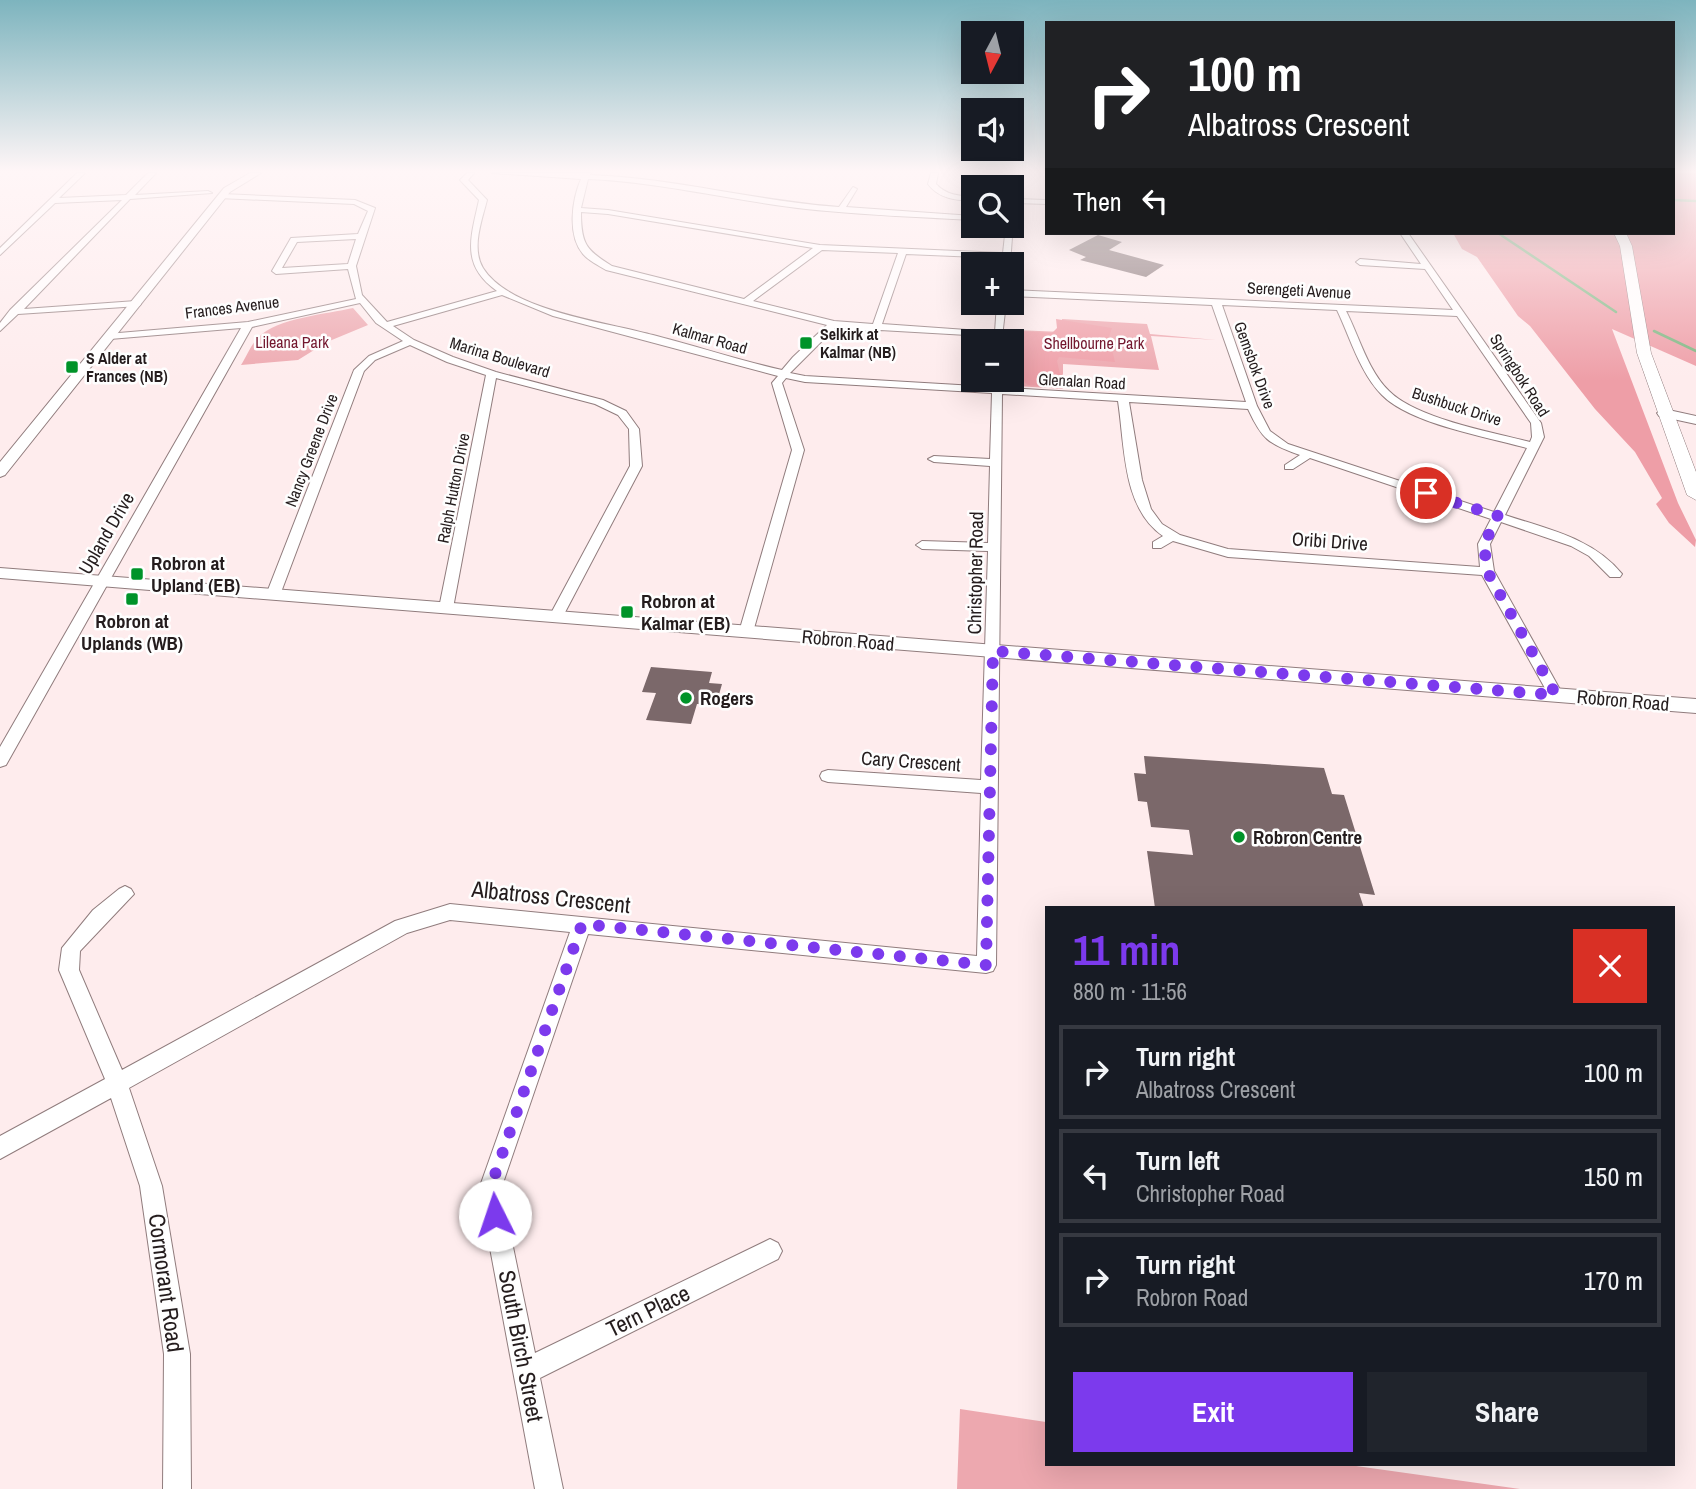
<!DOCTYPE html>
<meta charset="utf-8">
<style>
body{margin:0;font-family:"Archivo Narrow",sans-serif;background:#20242c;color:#f1f3f6;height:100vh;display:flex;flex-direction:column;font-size:26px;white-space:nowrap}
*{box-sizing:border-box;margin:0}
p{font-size:23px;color:#9ea1a6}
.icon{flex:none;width:38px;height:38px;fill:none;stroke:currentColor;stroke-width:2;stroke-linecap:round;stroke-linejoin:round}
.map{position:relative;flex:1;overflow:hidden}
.drawer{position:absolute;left:1045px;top:906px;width:630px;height:560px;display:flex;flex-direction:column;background:#171b24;border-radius:0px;box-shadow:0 7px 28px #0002}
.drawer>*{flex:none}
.banner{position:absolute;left:1045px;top:21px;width:630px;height:214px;border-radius:0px;box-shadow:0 7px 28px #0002;background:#202124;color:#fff;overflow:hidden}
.needle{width:46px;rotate:187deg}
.controls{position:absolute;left:961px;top:21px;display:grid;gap:14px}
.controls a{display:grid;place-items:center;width:63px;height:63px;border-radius:0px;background:#171b24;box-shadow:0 7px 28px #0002;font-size:35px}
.pin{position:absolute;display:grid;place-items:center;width:60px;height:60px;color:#fff;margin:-30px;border:4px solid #fff;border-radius:50%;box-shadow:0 2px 7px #0007}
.me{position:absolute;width:77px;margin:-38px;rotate:356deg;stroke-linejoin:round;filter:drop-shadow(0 0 5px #0008)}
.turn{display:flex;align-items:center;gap:24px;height:147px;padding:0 28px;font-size:32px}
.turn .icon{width:91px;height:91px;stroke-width:2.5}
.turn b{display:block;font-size:49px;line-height:60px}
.then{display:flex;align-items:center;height:66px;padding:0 28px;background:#0003;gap:14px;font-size:26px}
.round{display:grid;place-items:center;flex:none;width:74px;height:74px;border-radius:0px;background:#20242c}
.headline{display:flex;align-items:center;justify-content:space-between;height:119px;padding:0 28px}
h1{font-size:42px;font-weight:700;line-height:52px;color:#7c3aed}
.action{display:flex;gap:14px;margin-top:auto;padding:14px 28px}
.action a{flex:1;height:80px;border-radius:0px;background:#7c3aed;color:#fff;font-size:28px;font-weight:700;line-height:80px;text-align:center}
.action a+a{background:#20242c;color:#f1f3f6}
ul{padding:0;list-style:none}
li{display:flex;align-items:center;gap:21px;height:94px;margin:0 14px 10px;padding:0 14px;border:4px solid #363941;border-radius:0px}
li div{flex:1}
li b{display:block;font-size:26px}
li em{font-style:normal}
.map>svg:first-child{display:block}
.green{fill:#eda8af}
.forest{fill:#ee9ea7}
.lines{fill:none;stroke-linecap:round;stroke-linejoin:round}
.stream{stroke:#7db580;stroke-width:2.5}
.building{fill:#7b686a}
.minor-casing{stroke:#907c7d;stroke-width:2}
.tertiary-casing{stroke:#907c7d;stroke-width:2}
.secondary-casing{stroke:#907c7d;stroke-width:1}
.minor{fill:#fff;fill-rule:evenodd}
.tertiary{fill:#fff;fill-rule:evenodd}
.secondary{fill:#fff;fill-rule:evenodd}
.route{stroke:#7c3aed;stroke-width:12;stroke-dasharray:0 21.6}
.poi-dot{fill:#009329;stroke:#fefefe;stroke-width:2.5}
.labels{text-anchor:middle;stroke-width:5;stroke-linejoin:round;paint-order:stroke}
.far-street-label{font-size:16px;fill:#241c1d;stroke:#fefefe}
.far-poi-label{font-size:16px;font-weight:bold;fill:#241c1d;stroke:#fefefe;text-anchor:start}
.far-park-label{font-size:16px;fill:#73172e;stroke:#fefefe}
.street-label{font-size:19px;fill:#241c1d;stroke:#fefefe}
.poi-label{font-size:19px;font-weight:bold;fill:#241c1d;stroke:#fefefe;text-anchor:start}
.near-street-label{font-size:23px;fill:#241c1d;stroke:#fefefe}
</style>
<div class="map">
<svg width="1696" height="1489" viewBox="0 0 1696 1489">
<rect width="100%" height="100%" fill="#feeced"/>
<!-- green -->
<g class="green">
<path d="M353,308L368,325L327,342L298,360L241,365C247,356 251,344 259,337C277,318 327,314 353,308Z"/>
<path d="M1062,319L1147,324L1150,334L1216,340L1151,336L1159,370L1063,364V389L1017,386L1019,345L1006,338L1015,330L1062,332Z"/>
<path d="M960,1409L1046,1422V1465H1349L1520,1489H957Z"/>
</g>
<!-- forest -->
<g class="forest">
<path d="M1673,173H1696V366L1612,329L1678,503L1696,540L1695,547L1669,523L1656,504L1662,498L1635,452L1595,409L1530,326L1518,316L1477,257L1462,249L1453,233H1673Z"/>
<path d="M1056,319L1112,328L1109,337L1115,362L1059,357L1057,361L1063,388L1028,385L1021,380L1022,347L1013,342L1015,331L1052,333L1057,328Z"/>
</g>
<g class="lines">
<!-- stream -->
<g class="stream">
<path d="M1673,200L1696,201"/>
<path d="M1498,233L1616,312"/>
<path d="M1654,331L1696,351"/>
</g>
</g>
<!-- building -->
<g class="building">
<path d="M1098,235L1122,242L1109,250L1164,265L1146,277L1080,260L1086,257L1069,250Z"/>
<path d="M651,667L712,672L709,683L722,684L716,705L697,704L691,724L646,720L656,693L642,692Z"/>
<path d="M1144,756L1324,768L1332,794L1344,795L1375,895L1359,893L1364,908H1155L1147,851L1193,855L1189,830L1151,827L1147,802L1138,801L1134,773L1146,774Z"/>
</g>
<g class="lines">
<defs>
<g id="minor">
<path d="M77,173H85L59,198L126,195L148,173H156L135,195L208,191L212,193L130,199L24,309L136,301L141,304L139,306L18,314L0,331V323L10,310L122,200L55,203L0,255V248Z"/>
<path d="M467,173H474L468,180L487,200C482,220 471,248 483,268C510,311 606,322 653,335C696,346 738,360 782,370L793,357L827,325L606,270C598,265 589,261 583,254C567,235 572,200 581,179L492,173H591L590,175C674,178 755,201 839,207L853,187L857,189L846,207L973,216V220C918,217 861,215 806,209C733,201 662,182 588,179L581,208L608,210L820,245L1003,253L1006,226L1013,224L1010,264H1002V258L906,254L882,324L995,332L997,303H1006L1002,337L880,330L876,332L836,327L790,373L805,376L1246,402L1212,305L1012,296V290L1453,310L1425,269L1360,265L1356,262L1360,259L1421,264L1400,233H1408L1541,423L1544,437L1505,515C1547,529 1593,538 1622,574L1620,577H1610L1589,556L1571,546L1501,522L1490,544L1494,571L1563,695L1561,699H1551L1482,575L1228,557L1173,541L1161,548H1153V542L1163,536C1122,508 1125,446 1118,401L1002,394L996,965L993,971L986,973L588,934L501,1189L535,1353L770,1239L778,1243L782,1251L778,1259L540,1378L563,1489H535L479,1189L570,932L450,920L407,933L129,1088L162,1186L190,1354L191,1489H163L164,1354L140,1186L111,1098L0,1159V1136L105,1079L59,970L62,948L93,910L119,889L125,886L131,889L134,894L80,951L79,970L122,1070L395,921L450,904L977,956L981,793L828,782L822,780L820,776L822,772L828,770L981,780L988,551L922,549L916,545L922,541L988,543L990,466L934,462L928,459L934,456L990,459L992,393L805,382L786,378L782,383L804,450L753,632L746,637L739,632L792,450L772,383L778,376L553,316L502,295L393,326L414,340L453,357L496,372L603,400L626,411L639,429L642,466L561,620L556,621L549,617L630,466L629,429L618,415L595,404L496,378L453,608L446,612L439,608L486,375L447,362L410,345L375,360L364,371L280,595L273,599L266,595L354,370L369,356L403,341L376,323L360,303L252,327L6,765L0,767V747L241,328L110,339L105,336L107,334L248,322L356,299L348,269L276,274L272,271L291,238L358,234L368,211L354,204L219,198L222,194L355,200L375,208L356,266L362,295L387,322L497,291C460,265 471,237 479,200L460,180ZM581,212L608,214L813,248L744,299L612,266C586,250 581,244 581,212ZM356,239L348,264L282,268L297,242ZM822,250L898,253L873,324L834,321L753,301ZM1222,305L1337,310C1350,337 1360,373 1382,395C1410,424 1488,437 1527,448L1494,512L1288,444L1270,431L1257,406ZM1346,311L1457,316L1531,423L1532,437L1530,442C1492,432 1417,419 1389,391C1368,371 1359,336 1346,311ZM1129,402L1248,409C1262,439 1268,444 1300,455L1285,465V469H1293L1310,458L1491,519L1478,544L1480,567L1228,549L1180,535L1162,524L1151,509L1142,480Z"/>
<path d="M931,173H938L936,184C946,195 959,196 973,197V201C956,200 939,199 928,184Z"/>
<path d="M1012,199L1046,200V204L1012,203Z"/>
</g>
<g id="tertiary">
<path d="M250,173H261L230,192L5,475L0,477V462L224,188Z"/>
<path d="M1664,409L1696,416V424L1659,416L1657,413Z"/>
<path d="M0,568L1696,699V713L0,578Z"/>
</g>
<path id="secondary" d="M1614,233H1626L1632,246L1651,353L1696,472V500L1687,495L1637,353L1620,246Z"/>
</defs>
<!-- minor casing -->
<use href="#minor" class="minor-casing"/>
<!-- tertiary casing -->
<use href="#tertiary" class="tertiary-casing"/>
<!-- secondary casing -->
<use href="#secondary" class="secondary-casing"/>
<!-- minor -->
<use href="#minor" class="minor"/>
<!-- tertiary -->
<use href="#tertiary" class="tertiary"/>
<!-- secondary -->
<use href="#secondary" class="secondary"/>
</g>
<!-- sky -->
<linearGradient id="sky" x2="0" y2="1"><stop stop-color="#7db4be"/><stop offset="0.45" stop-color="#fff6f7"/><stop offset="1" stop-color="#fff6f7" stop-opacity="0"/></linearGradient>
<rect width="1696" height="381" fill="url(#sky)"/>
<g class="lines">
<!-- route -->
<path class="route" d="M495,1215L490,1189L582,924L986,965L993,651L1556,695L1487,571L1484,544L1498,516L1426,493"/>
</g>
<!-- markers -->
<g class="poi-dot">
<rect x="799" y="336" width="14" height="14" rx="3.5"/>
<rect x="65" y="360" width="14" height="14" rx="3.5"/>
<rect x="130" y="567" width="14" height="14" rx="3.5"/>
<rect x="125" y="592" width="14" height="14" rx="3.5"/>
<rect x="620" y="605" width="14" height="14" rx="3.5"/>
<circle cx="686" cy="698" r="7"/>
<circle cx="1239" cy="837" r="7"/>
</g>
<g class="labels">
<!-- far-street labels -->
<g class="far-street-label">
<text transform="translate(1299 290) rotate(3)" y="6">Serengeti Avenue</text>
<text transform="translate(232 307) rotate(-7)" y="6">Frances Avenue</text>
<text transform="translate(710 338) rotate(16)" y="6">Kalmar Road</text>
<text transform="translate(500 357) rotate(17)" y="6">Marina Boulevard</text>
<text transform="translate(1255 365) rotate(70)" y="6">Gemsbok Drive</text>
<text transform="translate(1520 375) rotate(57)" y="6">Springbok Road</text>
<text transform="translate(1082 381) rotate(3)" y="6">Glenalan Road</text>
<text transform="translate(1457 406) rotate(18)" y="6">Bushbuck Drive</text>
<text transform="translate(311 450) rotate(-69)" y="6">Nancy Greene Drive</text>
<text transform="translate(453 488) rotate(-79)" y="6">Ralph Hutton Drive</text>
</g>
<!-- far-poi labels -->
<g class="far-poi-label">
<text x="820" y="340">Selkirk at<tspan x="820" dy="18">Kalmar (NB)</tspan></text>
<text x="86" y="364">S Alder at<tspan x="86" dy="18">Frances (NB)</tspan></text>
</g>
<!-- far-park labels -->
<g class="far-park-label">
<text x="292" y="348">Lileana Park</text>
<text x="1094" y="349">Shellbourne Park</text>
</g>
<!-- street labels -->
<g class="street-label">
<text transform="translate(106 533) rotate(-60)" y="7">Upland Drive</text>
<text transform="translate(1330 541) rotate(4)" y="7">Oribi Drive</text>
<text transform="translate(975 573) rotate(-89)" y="7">Christopher Road</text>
<text transform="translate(848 640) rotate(5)" y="7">Robron Road</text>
<text transform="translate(1623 700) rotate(5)" y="7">Robron Road</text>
<text transform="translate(911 761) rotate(4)" y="7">Cary Crescent</text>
</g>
<!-- poi labels -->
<g class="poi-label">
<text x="151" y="570">Robron at<tspan x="151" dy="22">Upland (EB)</tspan></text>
<text x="641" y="608">Robron at<tspan x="641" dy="22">Kalmar (EB)</tspan></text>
<text x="132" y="628" text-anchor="middle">Robron at<tspan x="132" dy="22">Uplands (WB)</tspan></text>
<text x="700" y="705">Rogers</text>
<text x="1253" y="844">Robron Centre</text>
</g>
<!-- near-street labels -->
<g class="near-street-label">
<text transform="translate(551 897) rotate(6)" y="8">Albatross Crescent</text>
<text transform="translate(166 1283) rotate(82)" y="8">Cormorant Road</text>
<text transform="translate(648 1311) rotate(-26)" y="8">Tern Place</text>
<text transform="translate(521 1346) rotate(79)" y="8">South Birch Street</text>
</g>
</g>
</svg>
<div class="controls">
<a><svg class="needle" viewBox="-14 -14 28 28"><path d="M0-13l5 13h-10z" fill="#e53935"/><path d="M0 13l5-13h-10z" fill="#9ea1a6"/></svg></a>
<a><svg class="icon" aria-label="sound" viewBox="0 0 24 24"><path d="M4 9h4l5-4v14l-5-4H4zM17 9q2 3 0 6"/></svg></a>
<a><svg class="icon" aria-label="search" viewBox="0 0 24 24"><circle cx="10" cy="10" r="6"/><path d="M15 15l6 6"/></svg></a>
<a>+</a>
<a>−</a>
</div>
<div class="pin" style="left:1426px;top:493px;background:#d93025"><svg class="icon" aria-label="arrive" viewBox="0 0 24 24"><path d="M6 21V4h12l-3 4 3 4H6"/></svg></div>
<svg class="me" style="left:495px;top:1215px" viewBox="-20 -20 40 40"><circle r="19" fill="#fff"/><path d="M0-13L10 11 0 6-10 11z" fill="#7c3aed"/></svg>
<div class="banner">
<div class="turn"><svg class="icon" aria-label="right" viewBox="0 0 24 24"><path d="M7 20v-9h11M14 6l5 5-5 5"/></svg><div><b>100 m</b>Albatross Crescent</div></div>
<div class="then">Then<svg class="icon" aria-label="left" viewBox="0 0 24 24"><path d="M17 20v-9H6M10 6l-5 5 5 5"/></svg></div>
</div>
<section class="drawer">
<div class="headline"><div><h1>11 min</h1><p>880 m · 11:56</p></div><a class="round" style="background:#d93025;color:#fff"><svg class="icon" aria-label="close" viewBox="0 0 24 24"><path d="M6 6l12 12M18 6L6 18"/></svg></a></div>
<ul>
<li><svg class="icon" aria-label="right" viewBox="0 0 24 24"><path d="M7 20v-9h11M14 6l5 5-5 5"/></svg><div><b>Turn right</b><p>Albatross Crescent</p></div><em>100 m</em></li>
<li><svg class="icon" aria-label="left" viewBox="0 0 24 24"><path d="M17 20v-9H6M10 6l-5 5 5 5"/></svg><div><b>Turn left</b><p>Christopher Road</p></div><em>150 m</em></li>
<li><svg class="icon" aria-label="right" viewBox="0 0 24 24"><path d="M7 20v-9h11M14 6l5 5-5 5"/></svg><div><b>Turn right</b><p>Robron Road</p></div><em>170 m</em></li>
</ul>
<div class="action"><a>Exit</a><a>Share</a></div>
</section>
</div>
